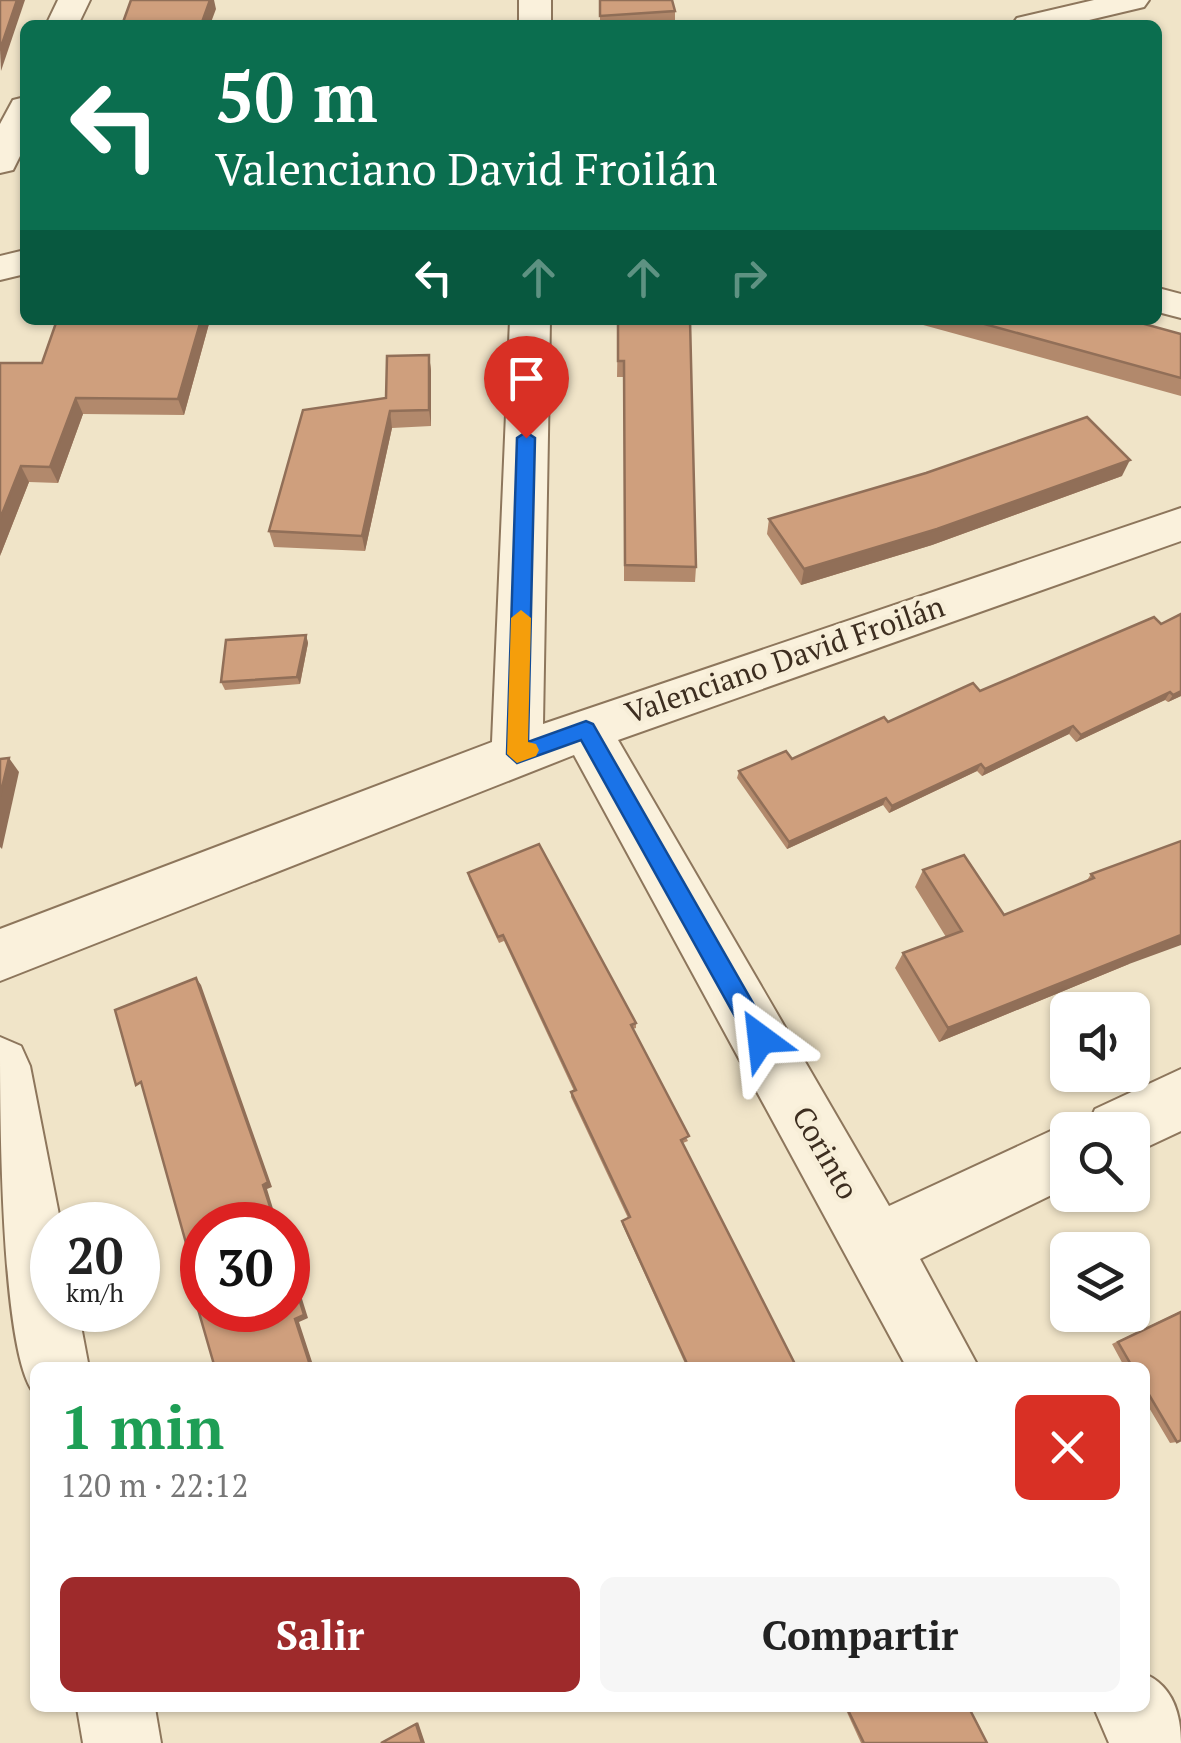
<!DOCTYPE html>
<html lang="es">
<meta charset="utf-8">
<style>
body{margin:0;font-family:"PT Serif",serif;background:#f6f6f6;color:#222;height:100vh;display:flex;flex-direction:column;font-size:38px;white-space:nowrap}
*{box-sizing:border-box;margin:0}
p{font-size:32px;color:#767676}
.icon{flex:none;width:55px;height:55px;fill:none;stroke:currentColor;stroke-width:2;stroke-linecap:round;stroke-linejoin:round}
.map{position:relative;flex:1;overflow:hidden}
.sheet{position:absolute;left:30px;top:1362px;width:1120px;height:350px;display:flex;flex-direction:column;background:#fff;border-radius:15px;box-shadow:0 2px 8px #0004}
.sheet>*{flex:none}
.banner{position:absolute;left:20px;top:20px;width:1142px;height:305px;border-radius:15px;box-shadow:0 2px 8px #0004;background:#0b6e4f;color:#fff;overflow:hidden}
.buttons{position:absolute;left:1050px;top:992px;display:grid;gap:20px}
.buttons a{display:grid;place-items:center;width:100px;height:100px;border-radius:15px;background:#fff;box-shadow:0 2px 8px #0004;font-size:50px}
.speed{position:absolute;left:30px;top:1202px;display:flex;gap:20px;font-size:50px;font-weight:700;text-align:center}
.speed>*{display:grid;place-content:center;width:130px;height:130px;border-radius:50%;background:#fff;box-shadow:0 2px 8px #0004;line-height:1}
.speed small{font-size:25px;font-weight:400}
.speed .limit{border:15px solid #d22;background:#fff;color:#111}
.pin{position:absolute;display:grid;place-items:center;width:85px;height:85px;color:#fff;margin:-102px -42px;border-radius:50% 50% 50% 0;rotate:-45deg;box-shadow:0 0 10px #0007}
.pin .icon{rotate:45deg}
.me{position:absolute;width:110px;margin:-55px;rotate:330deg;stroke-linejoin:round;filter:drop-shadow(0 0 8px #0008)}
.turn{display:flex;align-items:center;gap:35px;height:210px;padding:0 30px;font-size:45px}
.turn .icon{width:130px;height:130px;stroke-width:2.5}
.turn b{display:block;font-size:70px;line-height:85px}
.lanes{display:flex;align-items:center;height:95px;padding:0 30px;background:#0003;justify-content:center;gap:50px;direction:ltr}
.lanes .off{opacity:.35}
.round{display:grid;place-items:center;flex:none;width:105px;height:105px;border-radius:15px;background:#f6f6f6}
.summary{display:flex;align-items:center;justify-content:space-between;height:170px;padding:0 30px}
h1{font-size:60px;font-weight:700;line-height:75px;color:#1e9e55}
.primary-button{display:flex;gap:20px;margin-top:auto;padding:20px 30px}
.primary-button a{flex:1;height:115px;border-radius:15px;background:#9e2a2b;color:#fff;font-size:40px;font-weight:700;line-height:115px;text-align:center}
.primary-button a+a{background:#f6f6f6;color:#222}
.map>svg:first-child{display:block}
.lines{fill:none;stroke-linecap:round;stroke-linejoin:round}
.minor-casing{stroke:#8d765c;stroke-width:4}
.minor{fill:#faf1dc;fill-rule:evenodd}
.wall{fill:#b2896c}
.shaded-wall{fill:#916f58}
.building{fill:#cf9f7d;stroke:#916f58;stroke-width:2.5}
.route{fill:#1a73e8;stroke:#114b97;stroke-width:2.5}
.slow{fill:#f59e0b}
.labels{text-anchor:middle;stroke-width:9;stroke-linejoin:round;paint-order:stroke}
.street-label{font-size:30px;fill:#3d2e20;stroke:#f7eed8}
</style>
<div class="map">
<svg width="1181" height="1743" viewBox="0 0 1181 1743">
<rect width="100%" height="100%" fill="#f0e4c8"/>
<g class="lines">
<defs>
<g id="minor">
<path d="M58,0H90L78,25H46Z"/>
<rect x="519" y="0" width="32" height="25"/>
<path d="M1094,0H1149L1144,7L1068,25H1012L1017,18Z"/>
<path d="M25,97V146L13,170L0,173V124L13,100Z"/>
<path d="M25,250V274L0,280V256Z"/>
<path d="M1158,288L1181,294V318L1158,312Z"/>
<path d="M510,320H550L543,724L1181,508V541L618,740L889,1206L1068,1123L1085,1130H1068V1187L920,1259L979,1368H907L574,755L0,981V929L492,742Z"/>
<path d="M0,1037L21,1046L30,1066L61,1225H52V1310H78L89,1368H35V1394C0,1358 0,1100 0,1037Z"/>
<path d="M1181,1069V1131L1132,1154V1130H1086L1095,1109Z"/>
<path d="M1145,1674C1173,1686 1181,1715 1181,1743H1109L1094,1708H1145Z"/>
<path d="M77,1708H155L161,1743H83Z"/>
</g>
</defs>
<!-- minor casing -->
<use href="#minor" class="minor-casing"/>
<!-- minor -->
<use href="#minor" class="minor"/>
</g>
<!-- wall -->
<g class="wall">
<path d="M600,0L675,11V24L600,25Z"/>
<path d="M57,320H210L184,415L83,414L58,483L29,482L0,556L42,363Z"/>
<path d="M618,320L696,567L695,582L624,581V377H617Z"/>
<path d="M905,320H1130L1181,334V396Z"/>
<path d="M429,355L431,371V426L392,428L365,551L274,547L269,531L386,398Z"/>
<path d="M1122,476L932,545L801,585L767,534L769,519Z"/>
<path d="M1181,614V696L1168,702L1165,700L1076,742L1069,734L982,776L977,771L889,813L883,805L787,849L737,778L739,771L792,759L888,722L980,691L1161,624Z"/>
<path d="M306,635L308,643L300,684L225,690L221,682Z"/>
<path d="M1181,841L1129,964L939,1042L895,968L903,953L946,937L915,887L923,870L1004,915L1086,882L1091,874Z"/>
<path d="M468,873L636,1023V1028L633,1029L688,1141L683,1143L797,1368H687L622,1224V1221L628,1218L571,1097V1092L574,1091L504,941L499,943L469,879Z"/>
<path d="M1181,1311L1177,1442L1170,1443L1145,1401V1368H1125L1112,1344Z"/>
<path d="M845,1708H969L987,1743H861Z"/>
</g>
<!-- shaded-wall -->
<g class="shaded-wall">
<path d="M17,0H25L1,71L0,50Z"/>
<path d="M210,0H214L216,9L210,25H201Z"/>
<path d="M201,320H210L184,415L178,399Z"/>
<path d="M429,355L431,371V426L429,410Z"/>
<path d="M76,398L83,414L58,483L50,467Z"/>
<path d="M390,411L392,428L365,551L362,536Z"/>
<path d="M1130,460L1122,476L932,545L801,585L804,569Z"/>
<path d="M21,466L29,482L0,556V519Z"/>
<path d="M306,635L308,643L300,684L297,677Z"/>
<path d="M1181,691V696L1168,702L1173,695Z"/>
<path d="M1170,692L1165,700L1076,742L1081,735Z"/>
<path d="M1073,726L1069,734L982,776L985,769Z"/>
<path d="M9,758L19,772L2,849L0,847V796Z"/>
<path d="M981,764L977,771L889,813L892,806Z"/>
<path d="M886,798L883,805L787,849L789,842Z"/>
<path d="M1181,935V945L1129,964L939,1042L948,1028Z"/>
<path d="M196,978L201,985L272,1187L267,1189L278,1225H276Z"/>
<path d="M288,1254L308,1318L299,1322L314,1368H311L295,1319Z"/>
<path d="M418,1722L425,1743H422L416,1724Z"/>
</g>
<!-- building -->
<g class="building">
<path d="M0,0H17L0,50Z"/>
<path d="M131,0H210L201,25H122Z"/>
<path d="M600,0H672L675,11L600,16Z"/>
<path d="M57,320H201L178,399L76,398L50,467L21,466L0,519V363H42Z"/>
<path d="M618,320H690L696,567L625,565L624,361H618Z"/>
<path d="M970,320H1130L1181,334V378Z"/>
<path d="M429,355V410L390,411L362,536L269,531L303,410L386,398L387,356Z"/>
<path d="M1087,417L1130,460L937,529L804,569L769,519L926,473Z"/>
<path d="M1181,614V691L1173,695L1170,692L1081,735L1073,726L985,769L981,764L892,806L886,798L789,842L739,771L786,751L792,759L884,717L888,722L973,683L980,691L1154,617L1161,624Z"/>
<path d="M306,635L297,677L221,682L226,640Z"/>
<path d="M9,758L0,796V759Z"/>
<path d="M1181,841V935L948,1028L903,953L962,931L923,870L964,855L1004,915L1094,878L1091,874Z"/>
<path d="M539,844L636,1023L631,1025L689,1136L681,1140L797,1368H689L622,1221L630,1217L571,1092L576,1090L503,935L498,937L468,873Z"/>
<path d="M196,978L268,1182L263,1185L276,1225H202V1310H288V1262L304,1315L295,1319L311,1368H215L185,1264L191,1261L141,1082L136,1085L115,1010Z"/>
<path d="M1181,1312V1440L1177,1442L1145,1388V1368H1133L1118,1342Z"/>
<path d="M847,1708H969L987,1743H864Z"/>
<path d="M416,1724L422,1743H381Z"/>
</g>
<!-- route -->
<path class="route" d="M526,432L535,438L528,742L586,721L593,724L769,1031L773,1039L769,1047L761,1051L752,1047L581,740L517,763L507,754L517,438Z"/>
<!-- slow -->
<path class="slow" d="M521,610L531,618L528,742L536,744L539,750L536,756L517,763L507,754L511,618Z"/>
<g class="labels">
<!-- street labels -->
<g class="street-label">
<text transform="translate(785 660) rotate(-19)" y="10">Valenciano David Froilán</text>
<text transform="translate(825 1153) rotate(60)" y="10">Corinto</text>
</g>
</g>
</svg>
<div class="buttons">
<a><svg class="icon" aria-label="sound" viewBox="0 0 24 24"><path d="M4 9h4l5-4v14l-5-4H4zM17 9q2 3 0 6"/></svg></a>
<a><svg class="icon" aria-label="search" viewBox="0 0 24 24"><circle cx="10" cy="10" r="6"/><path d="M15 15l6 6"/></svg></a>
<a><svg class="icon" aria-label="layers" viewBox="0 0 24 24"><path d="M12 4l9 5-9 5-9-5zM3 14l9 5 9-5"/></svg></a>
</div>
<div class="speed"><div>20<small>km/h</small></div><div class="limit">30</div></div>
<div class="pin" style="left:526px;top:438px;background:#d93025"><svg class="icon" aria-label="arrive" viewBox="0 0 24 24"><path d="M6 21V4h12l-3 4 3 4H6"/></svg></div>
<svg class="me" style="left:761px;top:1039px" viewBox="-20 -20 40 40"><path d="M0-17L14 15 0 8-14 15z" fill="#1a73e8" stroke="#fff" stroke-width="4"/></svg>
<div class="banner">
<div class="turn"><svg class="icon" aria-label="left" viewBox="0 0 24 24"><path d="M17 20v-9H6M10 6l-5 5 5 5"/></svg><div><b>50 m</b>Valenciano David Froilán</div></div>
<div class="lanes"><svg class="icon" aria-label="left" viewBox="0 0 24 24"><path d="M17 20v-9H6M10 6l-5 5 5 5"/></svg><svg class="icon off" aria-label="ahead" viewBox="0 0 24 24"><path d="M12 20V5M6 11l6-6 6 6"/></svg><svg class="icon off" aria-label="ahead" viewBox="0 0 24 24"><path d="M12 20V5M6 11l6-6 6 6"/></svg><svg class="icon off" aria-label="right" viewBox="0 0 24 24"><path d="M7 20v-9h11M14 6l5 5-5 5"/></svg></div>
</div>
<section class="sheet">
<div class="summary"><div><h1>1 min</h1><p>120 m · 22:12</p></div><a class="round" style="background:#d93025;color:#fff"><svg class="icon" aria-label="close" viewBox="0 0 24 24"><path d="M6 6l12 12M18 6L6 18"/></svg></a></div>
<div class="primary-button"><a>Salir</a><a>Compartir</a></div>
</section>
</div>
